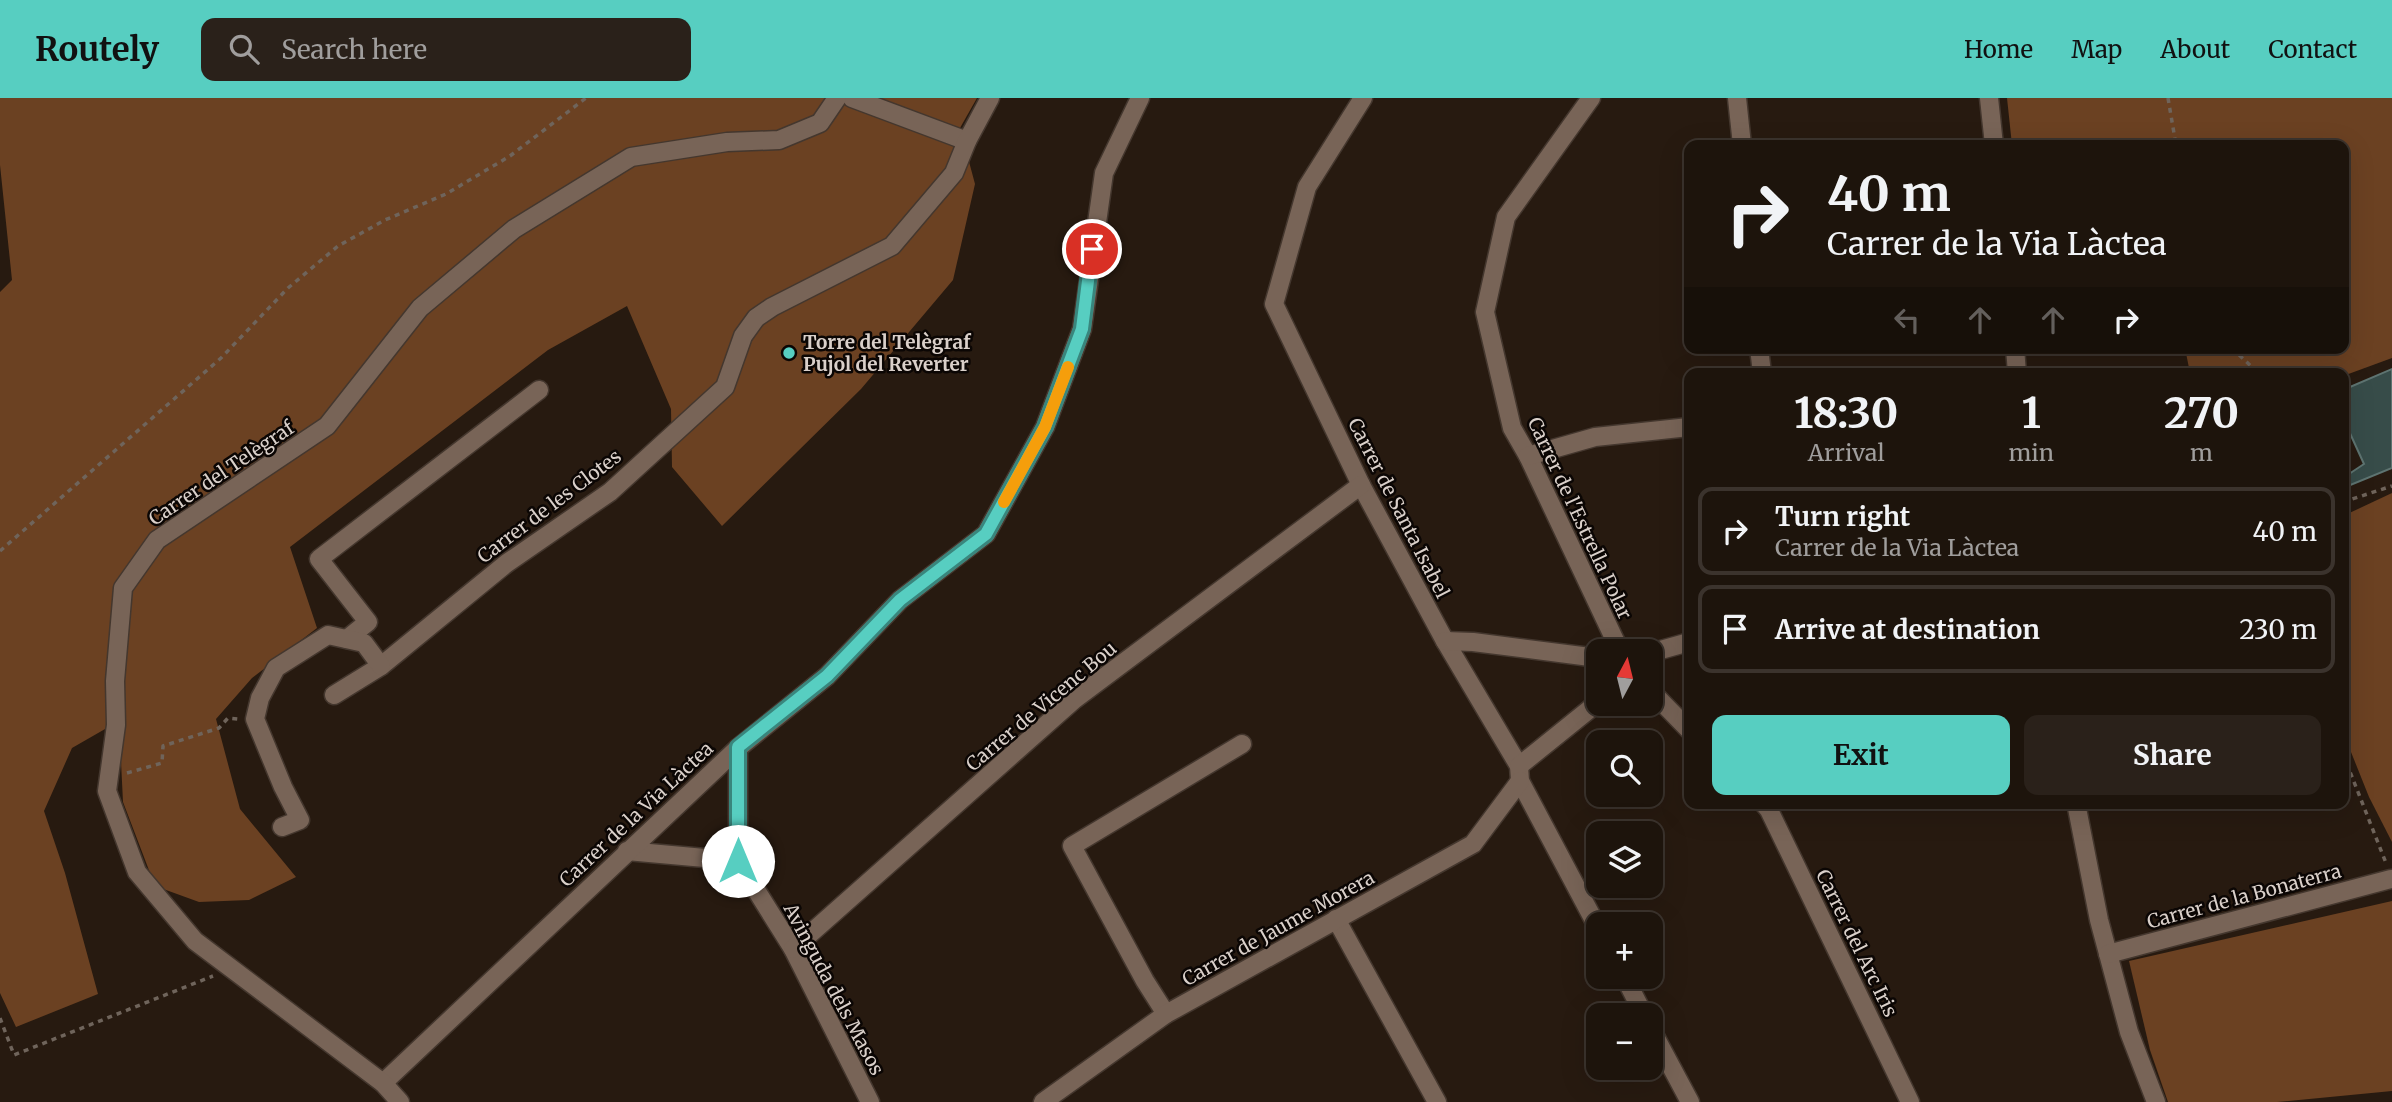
<!DOCTYPE html>
<meta charset="utf-8">
<style>
body{margin:0;font-family:Merriweather,serif;background:#2a211a;color:#f1f3f6;height:100vh;display:flex;flex-direction:column;font-size:26px;white-space:nowrap}
*{box-sizing:border-box;margin:0}
p{font-size:23px;color:#a09e9d}
.icon{flex:none;width:38px;height:38px;fill:none;stroke:currentColor;stroke-width:2;stroke-linecap:round;stroke-linejoin:round}
.map{position:relative;flex:1;overflow:hidden}
.drawer{position:absolute;left:1684px;top:270px;width:665px;height:441px;display:flex;flex-direction:column;background:#1d140c;border-radius:14px;box-shadow:0 7px 28px #0002,0 0 0 2px #3b332d}
.drawer>*{flex:none}
.top-card{position:absolute;left:1684px;top:42px;width:665px;height:214px;border-radius:14px;box-shadow:0 7px 28px #0002,0 0 0 2px #3b332d;background:#1d140c;color:#f1f3f6;overflow:hidden}
.needle{width:46px;rotate:7deg}
.fabs{position:absolute;left:1586px;top:541px;display:grid;gap:14px}
.fabs a{display:grid;place-items:center;width:77px;height:77px;border-radius:14px;background:#1d140c;box-shadow:0 7px 28px #0002,0 0 0 2px #3b332d;font-size:35px}
.pin{position:absolute;display:grid;place-items:center;width:60px;height:60px;color:#fff;margin:-30px;border:4px solid #fff;border-radius:50%;box-shadow:0 2px 7px #0007}
.me{position:absolute;width:77px;margin:-38px;rotate:0deg;stroke-linejoin:round;filter:drop-shadow(0 0 5px #0008)}
.turn{display:flex;align-items:center;gap:24px;height:147px;padding:0 28px;font-size:32px}
.turn .icon{width:91px;height:91px;stroke-width:2.5}
.turn b{display:block;font-size:49px;line-height:60px}
.lanes{display:flex;align-items:center;height:66px;padding:0 28px;background:#0003;justify-content:center;gap:35px;direction:ltr}
.lanes .off{opacity:.35}
.eta{display:flex;justify-content:space-evenly;align-items:center;height:119px;text-align:center}
.eta b{font-size:42px;font-weight:700;line-height:49px}
.cta{display:flex;gap:14px;margin-top:auto;padding:14px 28px}
.cta a{flex:1;height:80px;border-radius:14px;background:#57cec1;color:#111;font-size:28px;font-weight:700;line-height:80px;text-align:center}
.cta a+a{background:#2a211a;color:#f1f3f6}
ul{padding:0;list-style:none}
li{display:flex;align-items:center;gap:21px;height:88px;margin:0 14px 10px;padding:0 14px;border:4px solid #3b332d;border-radius:14px}
li div{flex:1}
li b{display:block;font-size:26px}
li em{font-style:normal}
header{display:flex;align-items:center;gap:42px;box-sizing:border-box;height:98px;padding:0 35px;background:#57cec1;color:#111}
header strong{font-size:33px}
nav{display:flex;gap:38px;margin-inline-start:auto;font-size:24px}
.search{width:490px;height:63px;background:#2a211a;display:flex;align-items:center;gap:18px;box-sizing:border-box;padding:0 24px;border-radius:14px;color:#a09e9d;font-size:26px}
.map>svg:first-child{display:block}
.forest{fill:#6b4122}
.building{fill:#374c49;stroke:#5e7471;stroke-width:2}
.lines{fill:none;stroke-linecap:round;stroke-linejoin:round}
.minor-casing{stroke:#44372e;stroke-width:21}
.path{stroke:#6f645b;stroke-width:3.5;stroke-dasharray:5 5;stroke-linecap:butt}
.minor{stroke:#786457;stroke-width:18}
.route-casing{stroke:#39867d;stroke-width:18}
.route{stroke:#57cec1;stroke-width:12}
.slow{stroke:#f59e0b;stroke-width:12}
.poi-dot{fill:#57cec1;stroke:#0b0604;stroke-width:2.5}
.labels{text-anchor:middle;stroke-width:5;stroke-linejoin:round;paint-order:stroke}
.poi-label{font-size:19px;font-weight:bold;fill:#dad0ca;stroke:#0b0604;text-anchor:start}
.street-label{font-size:19px;fill:#dad0ca;stroke:#0b0604}
</style>
<header>
<strong>Routely</strong>
<div class="search"><svg class="icon" aria-label="search" viewBox="0 0 24 24"><circle cx="10" cy="10" r="6"/><path d="M15 15l6 6"/></svg>Search here</div>
<nav><a>Home</a><a>Map</a><a>About</a><a>Contact</a></nav>
</header>
<div class="map">
<svg width="2392" height="1004" viewBox="0 0 2392 1004">
<rect width="100%" height="100%" fill="#271a10"/>
<!-- forest -->
<g class="forest">
<path d="M0,0H977L960,30L975,86L953,182L861,291L722,428L672,369L671,311L627,208L548,252L290,449L317,530L252,580L216,621L240,711L296,779L249,802L199,804L155,788L123,704L119,623L72,650L44,713L65,775L98,896L16,929L0,895V194L12,182L0,67Z"/>
<path d="M2007,0H2392V260L2343,278V275H2190L2185,250H2343V47H2148L2146,41L2087,47H2012Z"/>
<path d="M2392,395V744L2369,699L2343,634V418Z"/>
<path d="M2392,803V993L2277,1004H2168L2150,952L2129,863Z"/>
</g>
<!-- building -->
<path class="building" d="M2392,271V370L2343,390V380L2364,366L2343,320V292Z"/>
<g class="lines">
<defs>
<g id="minor">
<path d="M852,0L967,43"/>
<path d="M1363,0L1307,89L1274,206L1361,387L1445,543L1519,668L1520,683L1598,830"/>
<path d="M1591,0L1506,119L1485,214L1512,330L1528,358L1620,553"/>
<path d="M1737,0L1742,47"/>
<path d="M1989,0L1994,47"/>
<path d="M1759,250L1762,275"/>
<path d="M2015,250L2017,275"/>
<path d="M1528,358L1595,339L1689,329"/>
<path d="M347,541L368,524L319,461L539,292"/>
<path d="M1445,543L1473,544L1598,560"/>
<path d="M1650,555L1689,544"/>
<path d="M1650,592L1689,632"/>
<path d="M334,597L381,568L507,465L610,394L725,289L743,238L756,220L772,209L892,148L954,75L967,43L990,0"/>
<path d="M738,650V763L793,851L870,1004"/>
<path d="M1519,668L1591,610L1598,600"/>
<path d="M1763,705L1769,712L1910,1004"/>
<path d="M2076,705L2099,822L2129,934L2156,1004"/>
<path d="M282,729L300,722L283,689L255,621L260,600L276,570L328,537L364,545L381,568"/>
<path d="M627,753L738,763"/>
<path d="M1336,821L1437,1004"/>
<path d="M793,851L1075,601L1361,387"/>
<path d="M2108,856L2391,781"/>
<path d="M1624,878L1644,917"/>
<path d="M1166,916L1145,883L1072,748L1242,646"/>
<path d="M1650,929L1690,1004"/>
<path d="M383,985L738,650L827,578L900,502L986,436L1045,329L1082,231L1104,75L1140,0"/>
<path d="M400,1004L383,985L195,843L137,774L107,693L116,627L115,583L123,490L157,442L327,328L420,210L514,131L631,59L727,44L779,42L820,25L837,0"/>
<path d="M1043,1004L1166,916L1473,746L1520,683"/>
</g>
</defs>
<!-- minor casing -->
<use href="#minor" class="minor-casing"/>
<!-- path -->
<g class="path">
<path d="M2168,0L2176,47"/>
<path d="M2232,250L2258,275"/>
<path d="M2343,404L2392,388"/>
<path d="M0,453L221,260L288,190L338,148L385,122L446,96L510,58L586,0"/>
<path d="M2343,656L2386,765"/>
<path d="M127,675L162,665L163,648L219,630L228,620L238,621"/>
<path d="M0,920L14,957L213,878"/>
</g>
<!-- minor -->
<use href="#minor" class="minor"/>
</g>
<g class="lines">
<defs>
<path id="route" d="M738,763V649L827,578L900,502L986,436L1045,329L1082,231L1092,151"/>
</defs>
<!-- route casing -->
<use href="#route" class="route-casing"/>
<!-- route -->
<use href="#route" class="route"/>
<!-- slow -->
<path class="slow" d="M1004,404L1045,329L1068,269"/>
</g>
<!-- markers -->
<circle class="poi-dot" cx="789" cy="255" r="7"/>
<g class="labels">
<!-- poi labels -->
<g class="poi-label">
<text x="803" y="251">Torre del Telègraf<tspan x="803" dy="22">Pujol del Reverter</tspan></text>
</g>
<!-- street labels -->
<g class="street-label">
<text transform="translate(221 375) rotate(-34)" y="7">Carrer del Telègraf</text>
<text transform="translate(549 408) rotate(-37)" y="7">Carrer de les Clotes</text>
<text transform="translate(1399 410) rotate(63)" y="7">Carrer de Santa Isabel</text>
<text transform="translate(1580 420) rotate(65)" y="7">Carrer de l'Estrella Polar</text>
<text transform="translate(1041 608) rotate(-40)" y="7">Carrer de Vicenc Bou</text>
<text transform="translate(636 716) rotate(-43)" y="7">Carrer de la Via Làctea</text>
<text transform="translate(2244 798) rotate(-15)" y="7">Carrer de la Bonaterra</text>
<text transform="translate(1278 830) rotate(-29)" y="7">Carrer de Jaume Morera</text>
<text transform="translate(1857 845) rotate(64)" y="7">Carrer del Arc Iris</text>
<text transform="translate(834 891) rotate(62)" y="7">Avinguda dels Masos</text>
</g>
</g>
</svg>
<div class="fabs">
<a><svg class="needle" viewBox="-14 -14 28 28"><path d="M0-13l5 13h-10z" fill="#e53935"/><path d="M0 13l5-13h-10z" fill="#a09e9d"/></svg></a>
<a><svg class="icon" aria-label="search" viewBox="0 0 24 24"><circle cx="10" cy="10" r="6"/><path d="M15 15l6 6"/></svg></a>
<a><svg class="icon" aria-label="layers" viewBox="0 0 24 24"><path d="M12 4l9 5-9 5-9-5zM3 14l9 5 9-5"/></svg></a>
<a>+</a>
<a>−</a>
</div>
<div class="pin" style="left:1092px;top:151px;background:#d93025"><svg class="icon" aria-label="arrive" viewBox="0 0 24 24"><path d="M6 21V4h12l-3 4 3 4H6"/></svg></div>
<svg class="me" style="left:738px;top:763px" viewBox="-20 -20 40 40"><circle r="19" fill="#fff"/><path d="M0-13L10 11 0 6-10 11z" fill="#57cec1"/></svg>
<div class="top-card">
<div class="turn"><svg class="icon" aria-label="right" viewBox="0 0 24 24"><path d="M7 20v-9h11M14 6l5 5-5 5"/></svg><div><b>40 m</b>Carrer de la Via Làctea</div></div>
<div class="lanes"><svg class="icon off" aria-label="left" viewBox="0 0 24 24"><path d="M17 20v-9H6M10 6l-5 5 5 5"/></svg><svg class="icon off" aria-label="ahead" viewBox="0 0 24 24"><path d="M12 20V5M6 11l6-6 6 6"/></svg><svg class="icon off" aria-label="ahead" viewBox="0 0 24 24"><path d="M12 20V5M6 11l6-6 6 6"/></svg><svg class="icon" aria-label="right" viewBox="0 0 24 24"><path d="M7 20v-9h11M14 6l5 5-5 5"/></svg></div>
</div>
<section class="drawer">
<div class="eta">
<div><b>18:30</b><p>Arrival</p></div>
<div><b>1</b><p>min</p></div>
<div><b>270</b><p>m</p></div>
</div>
<ul>
<li><svg class="icon" aria-label="right" viewBox="0 0 24 24"><path d="M7 20v-9h11M14 6l5 5-5 5"/></svg><div><b>Turn right</b><p>Carrer de la Via Làctea</p></div><em>40 m</em></li>
<li><svg class="icon" aria-label="arrive" viewBox="0 0 24 24"><path d="M6 21V4h12l-3 4 3 4H6"/></svg><div><b>Arrive at destination</b></div><em>230 m</em></li>
</ul>
<div class="cta"><a>Exit</a><a>Share</a></div>
</section>
</div>
